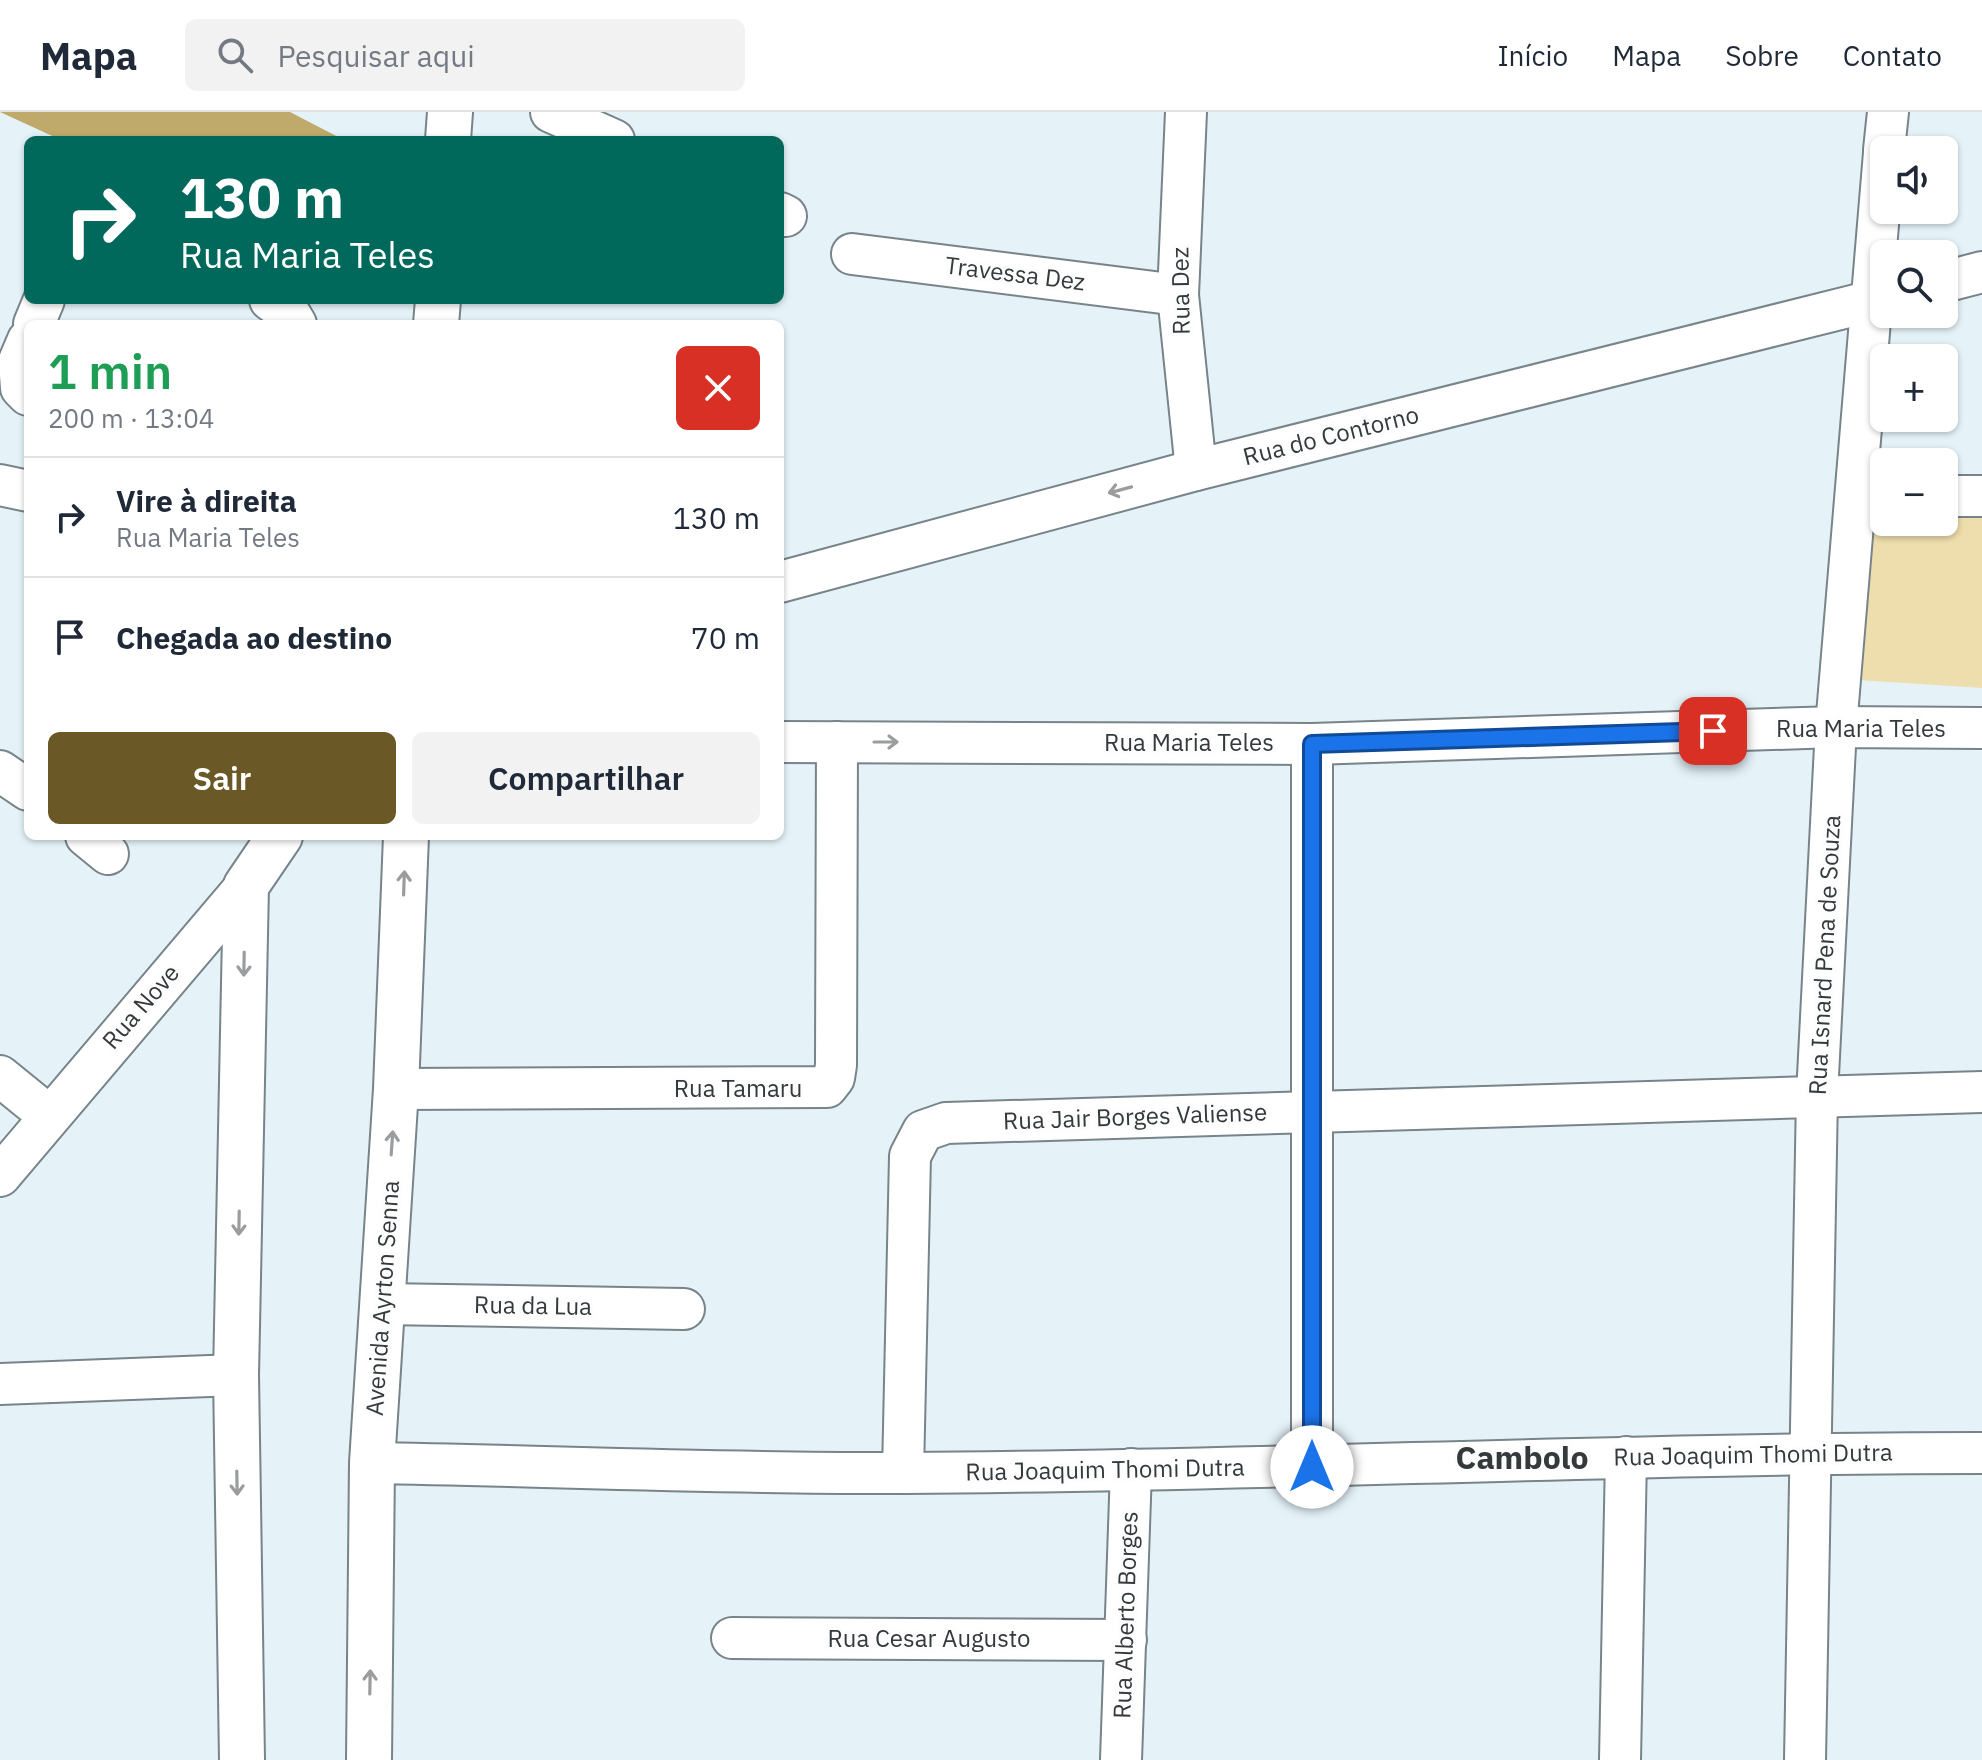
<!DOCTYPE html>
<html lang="pt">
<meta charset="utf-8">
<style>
body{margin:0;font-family:"IBM Plex Sans",sans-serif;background:#f2f2f3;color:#1f2937;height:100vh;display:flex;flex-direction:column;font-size:30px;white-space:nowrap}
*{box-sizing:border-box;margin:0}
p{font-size:26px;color:#747a83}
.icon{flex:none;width:44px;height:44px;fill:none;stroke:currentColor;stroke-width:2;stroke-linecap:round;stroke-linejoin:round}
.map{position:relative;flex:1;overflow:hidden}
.panel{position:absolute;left:24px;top:208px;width:760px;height:520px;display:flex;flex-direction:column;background:#fff;border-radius:12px;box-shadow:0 2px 6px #0004}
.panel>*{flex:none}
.banner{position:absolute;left:24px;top:24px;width:760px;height:168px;border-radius:12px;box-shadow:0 2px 6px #0004;background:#00695c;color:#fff;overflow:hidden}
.buttons{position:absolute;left:1870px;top:24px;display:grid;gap:16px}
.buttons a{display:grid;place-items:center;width:88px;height:88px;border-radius:12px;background:#fff;box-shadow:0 2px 6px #0004;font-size:40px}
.pin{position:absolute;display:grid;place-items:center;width:68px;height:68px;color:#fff;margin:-34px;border-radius:16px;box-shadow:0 4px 12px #0006}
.me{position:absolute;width:88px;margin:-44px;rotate:0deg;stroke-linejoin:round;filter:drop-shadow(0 0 6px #0008)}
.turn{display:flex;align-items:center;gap:28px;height:168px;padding:0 24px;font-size:36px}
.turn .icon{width:104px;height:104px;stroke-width:2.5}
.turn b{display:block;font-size:56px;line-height:68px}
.round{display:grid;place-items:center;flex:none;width:84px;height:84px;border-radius:12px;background:#f2f2f3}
.summary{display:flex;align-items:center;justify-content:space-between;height:136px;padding:0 24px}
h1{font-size:48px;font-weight:600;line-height:60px;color:#1e9e55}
.action{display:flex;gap:16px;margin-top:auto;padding:16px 24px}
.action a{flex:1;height:92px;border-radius:12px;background:#6a5927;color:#fff;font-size:32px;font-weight:600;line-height:92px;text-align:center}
.action a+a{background:#f2f2f3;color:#1f2937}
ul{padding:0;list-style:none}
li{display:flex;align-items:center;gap:24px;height:120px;padding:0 24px;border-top:2px solid #e0e1e3}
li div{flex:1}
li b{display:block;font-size:30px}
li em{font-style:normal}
header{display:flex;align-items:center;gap:48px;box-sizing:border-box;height:112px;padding:0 40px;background:#fff;border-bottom:2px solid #e0e1e3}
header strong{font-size:38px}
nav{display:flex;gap:44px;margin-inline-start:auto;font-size:28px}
.search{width:560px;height:72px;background:#f2f2f3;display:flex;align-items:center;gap:20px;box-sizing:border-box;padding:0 28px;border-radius:12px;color:#747a83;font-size:30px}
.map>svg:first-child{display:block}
.green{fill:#eeddad}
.forest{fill:#bfaa6b}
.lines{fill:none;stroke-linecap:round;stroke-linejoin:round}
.street-casing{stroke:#778489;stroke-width:44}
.secondary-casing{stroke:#778489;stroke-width:48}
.street{stroke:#fff;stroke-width:40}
.secondary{stroke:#fff;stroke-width:44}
.oneway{stroke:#9a9c9e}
.route-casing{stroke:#114b97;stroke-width:20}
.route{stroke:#1a73e8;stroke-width:14}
.labels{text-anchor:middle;stroke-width:8;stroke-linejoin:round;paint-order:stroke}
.street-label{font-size:24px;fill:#343a3c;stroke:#fdfdfd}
.district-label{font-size:32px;font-weight:bold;fill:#343a3c;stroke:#fdfdfd}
</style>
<header>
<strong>Mapa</strong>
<div class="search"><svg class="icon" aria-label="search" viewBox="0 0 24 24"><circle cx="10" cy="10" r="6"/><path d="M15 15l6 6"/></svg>Pesquisar aqui</div>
<nav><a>Início</a><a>Mapa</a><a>Sobre</a><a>Contato</a></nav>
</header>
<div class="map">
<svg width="1982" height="1648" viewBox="0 0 1982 1648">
<rect width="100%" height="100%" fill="#e5f3f9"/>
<!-- green -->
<path class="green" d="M1868,399L1884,400V410H1944V404L1982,406V576L1858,568Z"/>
<!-- forest -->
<path class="forest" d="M0,0H290L344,28H61Z"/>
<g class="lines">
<defs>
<g id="street">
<path d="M551,0L614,28"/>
<path d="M1186,0L1178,183L1196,358"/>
<path d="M1884,38L1888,0"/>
<path d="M780,101L786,104"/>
<path d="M852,142L1178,183"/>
<path d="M1944,170L1982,160"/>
<path d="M270,188L290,202L296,212"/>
<path d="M34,212L44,188"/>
<path d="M28,228L19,249L21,276L28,283"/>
<path d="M0,373L28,379"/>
<path d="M1944,384H1982"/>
<path d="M780,470L1196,358L1884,186"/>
<path d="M780,630L1312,632L1836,615L1982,616"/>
<path d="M0,659L28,678"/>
<path d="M86,724L108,742"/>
<path d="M0,964L48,1003"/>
<path d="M396,977L827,975L834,966L836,953L837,630"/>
<path d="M0,1064L246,774"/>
<path d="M382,1192L684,1197"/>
<path d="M0,1272L236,1263"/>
<path d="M372,1351C550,1354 728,1362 906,1361C1265,1359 1623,1341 1982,1341"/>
<path d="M1312,1355V632"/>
<path d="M903,1361L910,1044L923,1019L946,1011L1982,980"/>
<path d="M732,1526L1126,1528"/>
<path d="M1121,1648L1131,1357"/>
<path d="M1620,1648L1626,1345"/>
<path d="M1805,1648L1817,983L1836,615L1884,41"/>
</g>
<g id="secondary">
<path d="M448,28L450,0"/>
<path d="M436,212L438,188"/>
<path d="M242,1648L236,1263L246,774L280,724"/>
<path d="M369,1648L372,1351L396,977L406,724"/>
</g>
</defs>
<!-- street casing -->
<use href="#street" class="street-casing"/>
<!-- secondary casing -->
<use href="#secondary" class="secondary-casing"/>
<!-- street -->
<use href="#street" class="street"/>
<!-- secondary -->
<use href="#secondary" class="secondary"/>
</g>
<!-- one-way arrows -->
<defs><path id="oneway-shaft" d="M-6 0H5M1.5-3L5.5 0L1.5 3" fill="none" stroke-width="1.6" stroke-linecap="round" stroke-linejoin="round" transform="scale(2)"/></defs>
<g class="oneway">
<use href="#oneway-shaft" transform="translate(1120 378) rotate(165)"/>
<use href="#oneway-shaft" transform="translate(886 630)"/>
<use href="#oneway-shaft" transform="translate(404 771) rotate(-88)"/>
<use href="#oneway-shaft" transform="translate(244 852) rotate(91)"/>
<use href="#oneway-shaft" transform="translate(392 1031) rotate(-86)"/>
<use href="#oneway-shaft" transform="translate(239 1111) rotate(91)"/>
<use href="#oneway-shaft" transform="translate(237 1371) rotate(89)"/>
<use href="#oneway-shaft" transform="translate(370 1570) rotate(-89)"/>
</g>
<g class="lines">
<defs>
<path id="route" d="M1312,1355V632L1713,619"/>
</defs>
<!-- route casing -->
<use href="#route" class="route-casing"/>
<!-- route -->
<use href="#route" class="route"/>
</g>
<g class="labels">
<!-- street labels -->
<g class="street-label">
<text transform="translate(1015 162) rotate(7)" y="8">Travessa Dez</text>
<text transform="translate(1181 179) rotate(-91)" y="8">Rua Dez</text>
<text transform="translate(1331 324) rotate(-14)" y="8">Rua do Contorno</text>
<text x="1861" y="625">Rua Maria Teles</text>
<text x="1189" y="639">Rua Maria Teles</text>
<text transform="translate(1825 843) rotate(-87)" y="8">Rua Isnard Pena de Souza</text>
<text transform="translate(141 895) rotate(-49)" y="8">Rua Nove</text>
<text x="738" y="985">Rua Tamaru</text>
<text transform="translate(1135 1005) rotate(-2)" y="8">Rua Jair Borges Valiense</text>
<text transform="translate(383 1186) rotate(-86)" y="8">Avenida Ayrton Senna</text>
<text transform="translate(533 1194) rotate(1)" y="8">Rua da Lua</text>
<text transform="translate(1753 1343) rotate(-1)" y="8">Rua Joaquim Thomi Dutra</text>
<text transform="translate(1105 1358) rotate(-1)" y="8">Rua Joaquim Thomi Dutra</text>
<text transform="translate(1126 1503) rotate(-88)" y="8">Rua Alberto Borges</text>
<text x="929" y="1535">Rua Cesar Augusto</text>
</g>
<!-- district labels -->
<g class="district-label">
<text x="1522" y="1357">Cambolo</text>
</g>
</g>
</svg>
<div class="buttons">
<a><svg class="icon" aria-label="sound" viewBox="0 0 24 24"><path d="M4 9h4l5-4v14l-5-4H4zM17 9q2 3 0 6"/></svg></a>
<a><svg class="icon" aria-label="search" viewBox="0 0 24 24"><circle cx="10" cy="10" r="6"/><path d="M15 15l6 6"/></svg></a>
<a>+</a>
<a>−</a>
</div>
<div class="pin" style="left:1713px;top:619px;background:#d93025"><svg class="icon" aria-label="arrive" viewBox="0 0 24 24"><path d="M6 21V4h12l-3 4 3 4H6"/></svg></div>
<svg class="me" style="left:1312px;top:1355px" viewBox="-20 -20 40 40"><circle r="19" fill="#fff"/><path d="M0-13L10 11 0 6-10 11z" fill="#1a73e8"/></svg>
<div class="banner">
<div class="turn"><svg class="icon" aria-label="right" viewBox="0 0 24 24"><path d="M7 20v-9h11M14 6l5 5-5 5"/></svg><div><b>130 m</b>Rua Maria Teles</div></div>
</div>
<section class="panel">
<div class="summary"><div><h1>1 min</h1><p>200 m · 13:04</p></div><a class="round" style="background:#d93025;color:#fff"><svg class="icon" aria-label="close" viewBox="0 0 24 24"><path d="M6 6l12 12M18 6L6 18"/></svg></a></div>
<ul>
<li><svg class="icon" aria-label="right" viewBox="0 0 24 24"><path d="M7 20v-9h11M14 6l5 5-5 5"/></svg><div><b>Vire à direita</b><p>Rua Maria Teles</p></div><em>130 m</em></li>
<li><svg class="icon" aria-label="arrive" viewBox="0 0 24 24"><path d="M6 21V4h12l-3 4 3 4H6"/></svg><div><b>Chegada ao destino</b></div><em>70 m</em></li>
</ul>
<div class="action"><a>Sair</a><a>Compartilhar</a></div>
</section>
</div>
